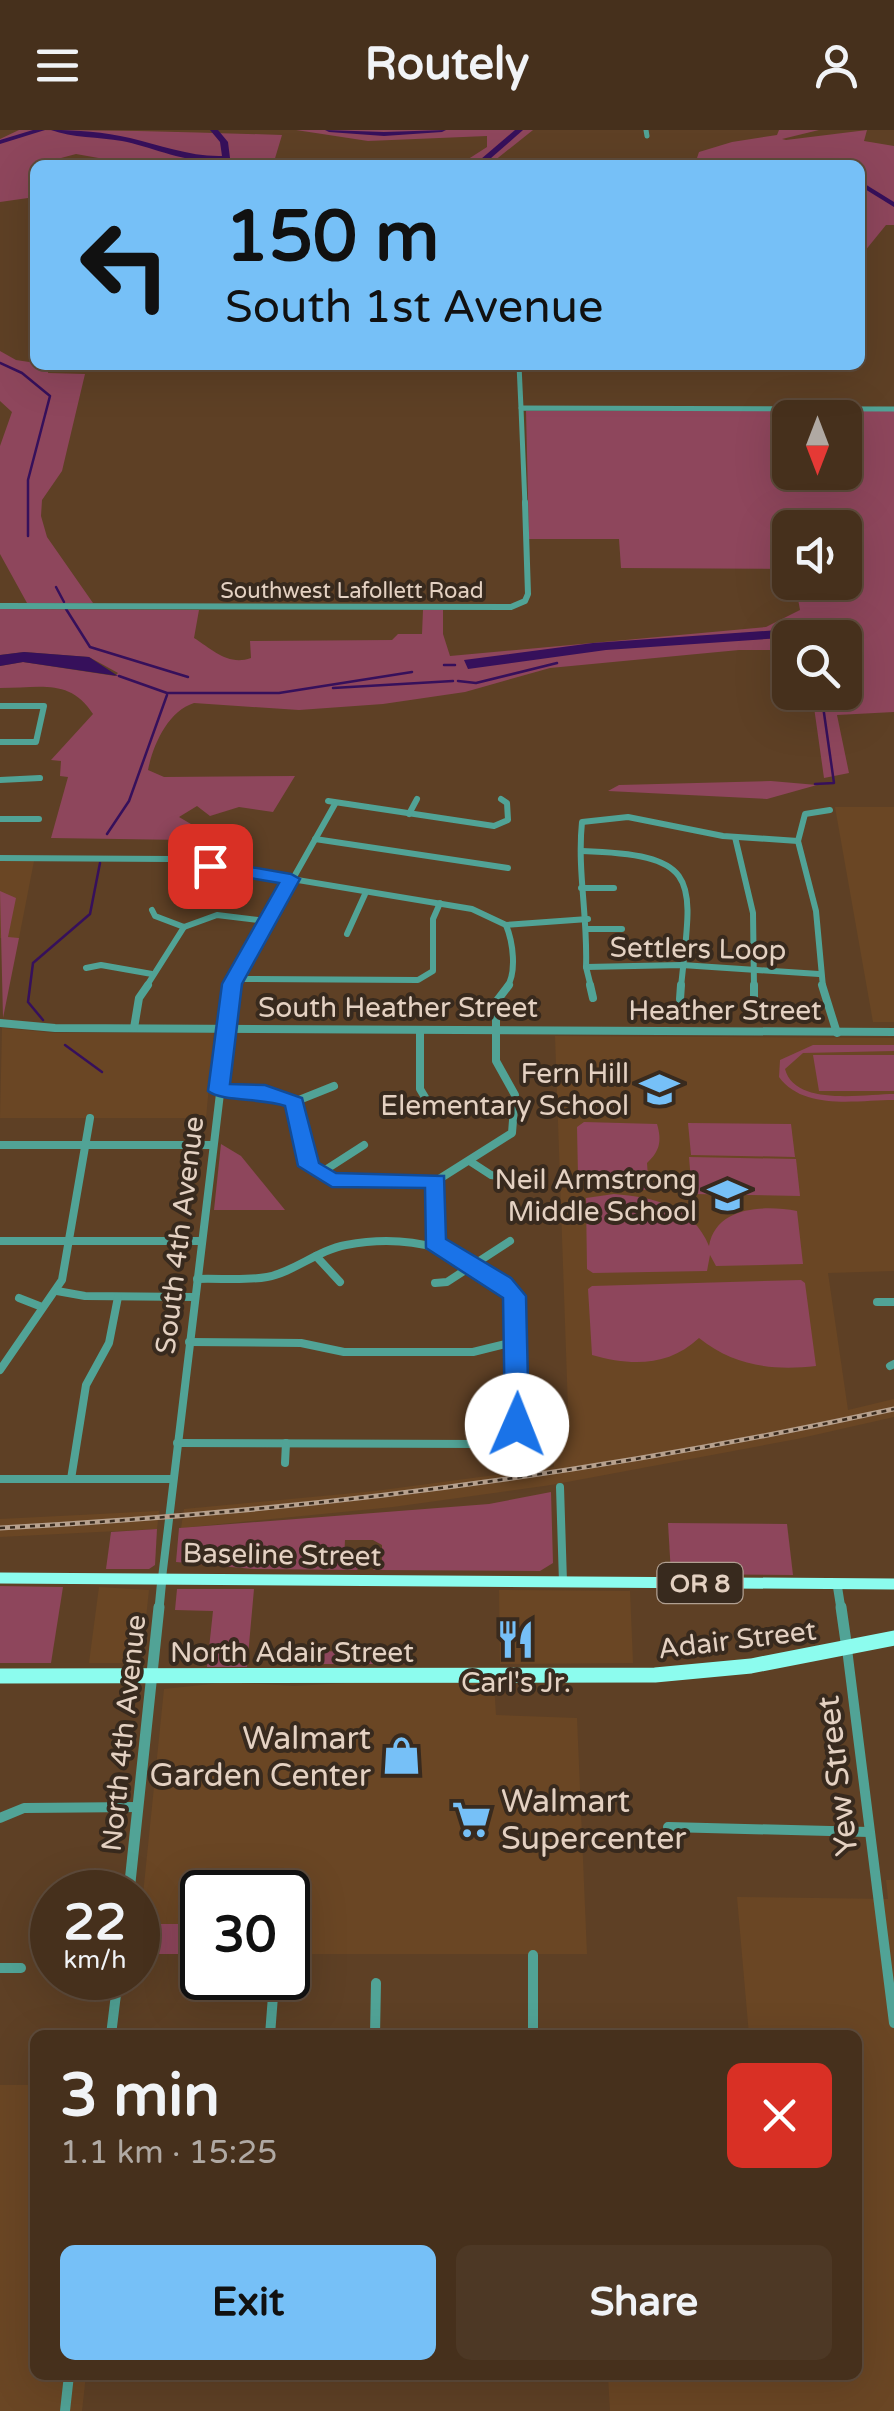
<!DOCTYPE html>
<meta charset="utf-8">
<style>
body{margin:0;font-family:"Varela Round",sans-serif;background:#4d3825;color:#f1f3f6;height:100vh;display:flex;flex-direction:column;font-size:38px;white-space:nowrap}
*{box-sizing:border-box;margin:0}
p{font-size:32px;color:#b0a9a3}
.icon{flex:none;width:55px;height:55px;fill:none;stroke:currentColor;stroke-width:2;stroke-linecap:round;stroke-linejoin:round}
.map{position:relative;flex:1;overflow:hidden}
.side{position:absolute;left:30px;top:1900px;width:832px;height:350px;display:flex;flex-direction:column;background:#46301c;border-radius:15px;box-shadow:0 10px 40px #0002,0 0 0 2px #5e4b3b}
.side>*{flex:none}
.banner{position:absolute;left:30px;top:30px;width:835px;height:210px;border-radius:15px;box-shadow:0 10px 40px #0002,0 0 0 2px #5e4b3b;background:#76c0f7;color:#111;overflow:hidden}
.needle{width:65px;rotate:180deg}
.controls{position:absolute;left:772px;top:270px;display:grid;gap:20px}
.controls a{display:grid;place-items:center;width:90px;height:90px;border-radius:15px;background:#46301c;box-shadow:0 10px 40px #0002,0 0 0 2px #5e4b3b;font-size:50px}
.speed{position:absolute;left:30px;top:1740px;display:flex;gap:20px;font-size:50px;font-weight:700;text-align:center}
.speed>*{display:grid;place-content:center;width:130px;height:130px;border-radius:50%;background:#46301c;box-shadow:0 10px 40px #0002,0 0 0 2px #5e4b3b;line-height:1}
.speed small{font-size:25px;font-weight:400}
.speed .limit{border:5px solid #111;border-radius:15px;background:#fff;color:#111}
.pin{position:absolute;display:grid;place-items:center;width:85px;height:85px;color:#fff;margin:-42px;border-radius:20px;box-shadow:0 5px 15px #0006}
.me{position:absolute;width:110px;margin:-55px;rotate:1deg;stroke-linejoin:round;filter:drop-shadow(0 0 8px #0008)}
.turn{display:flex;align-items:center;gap:35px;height:210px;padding:0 30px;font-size:45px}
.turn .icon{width:130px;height:130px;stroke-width:2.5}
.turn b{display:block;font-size:70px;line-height:85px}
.round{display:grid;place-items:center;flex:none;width:105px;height:105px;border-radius:15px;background:#4d3825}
.headline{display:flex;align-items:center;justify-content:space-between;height:170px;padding:0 30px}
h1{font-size:60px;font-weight:800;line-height:75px}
.button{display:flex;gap:20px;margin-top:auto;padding:20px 30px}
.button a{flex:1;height:115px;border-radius:15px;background:#76c0f7;color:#111;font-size:40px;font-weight:800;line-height:115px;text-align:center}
.button a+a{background:#4d3825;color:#f1f3f6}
header{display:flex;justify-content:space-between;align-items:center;height:130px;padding:0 30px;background:#46301c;font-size:45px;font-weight:800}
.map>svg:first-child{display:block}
.built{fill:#6a4624}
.green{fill:#8e465c;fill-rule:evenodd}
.water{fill:#36105b}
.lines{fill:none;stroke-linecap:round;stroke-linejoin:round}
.stream{stroke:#36105b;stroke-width:2.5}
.river{fill:#36105b;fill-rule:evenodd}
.minor-far3{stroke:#51a396;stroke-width:5}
.minor-far2{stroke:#51a396;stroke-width:6}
.minor-far1{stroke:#51a396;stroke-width:8}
.minor{stroke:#51a396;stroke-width:10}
.tertiary-far3{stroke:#51a396;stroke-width:5}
.tertiary-far2{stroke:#51a396;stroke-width:6}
.tertiary-far1{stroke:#51a396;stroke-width:9}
.tertiary{stroke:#51a396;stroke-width:11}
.trunk-far1{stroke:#8cfcee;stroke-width:11}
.trunk{stroke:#8cfcee;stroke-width:15}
.rail-casing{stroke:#b7a18e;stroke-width:5}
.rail{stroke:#382a1e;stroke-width:2.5;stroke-dasharray:5;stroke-linecap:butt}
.route{fill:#1a73e8;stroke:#114b97;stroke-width:2.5}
.labels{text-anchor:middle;stroke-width:8;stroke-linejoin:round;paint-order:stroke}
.far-street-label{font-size:22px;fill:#e4d1c2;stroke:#382a1e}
.shield{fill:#382a1e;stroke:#b09f91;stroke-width:2.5}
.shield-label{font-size:25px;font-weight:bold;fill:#e4d1c2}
.street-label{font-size:28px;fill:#e4d1c2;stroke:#382a1e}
.poi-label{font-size:28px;fill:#e4d1c2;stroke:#382a1e;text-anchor:end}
.near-poi-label{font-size:32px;fill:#e4d1c2;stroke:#382a1e;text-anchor:end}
.near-street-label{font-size:32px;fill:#e4d1c2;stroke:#382a1e}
</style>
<header><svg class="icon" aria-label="menu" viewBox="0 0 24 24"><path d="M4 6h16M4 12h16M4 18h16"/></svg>Routely<svg class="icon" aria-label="person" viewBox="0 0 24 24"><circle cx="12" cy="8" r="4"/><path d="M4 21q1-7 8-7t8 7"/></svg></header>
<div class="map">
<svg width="894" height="2281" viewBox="0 0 894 2281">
<rect width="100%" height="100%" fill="#5e4025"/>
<!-- built -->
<g class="built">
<path d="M894,677V892H873L835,677Z"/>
<path d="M0,731H34L19,808H0Z"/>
<path d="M2,898L55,903H214L206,988H0Z"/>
<path d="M555,906L894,908V1141L828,1143L848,1280L894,1269V1287L797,1309L551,1355L393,1377L181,1398L184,1379L375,1361L554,1337L553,1278H568Z"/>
<path d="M159,1381L157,1399L0,1407V1389Z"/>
<path d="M99,1457L149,1460L141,1533H89Z"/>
<path d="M499,1460L630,1461L633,1533L500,1534Z"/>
<path d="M382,1551L494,1552L496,1585L577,1588L587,1824H288V1762H202V1794H140L164,1559L230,1552L294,1556Z"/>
<path d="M886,1750H894V2281H610L608,2245H858V1905H749L737,1767L888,1769Z"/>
<path d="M0,1955H35V2245H86L82,2281H0Z"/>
</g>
<!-- green -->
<g class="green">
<path d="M19,0C107,0 195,2 282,5L273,35H138L76,24L35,35V67L0,72V9Z"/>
<path d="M296,0H533L489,35H459L487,17V6L368,11Z"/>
<path d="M779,0H819L782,9L786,10L867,0L864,11L894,16V95H886L860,127V35H703L697,28L699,22L732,12L777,5Z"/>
<path d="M0,221L16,230L49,235L48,243L85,244L62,341L42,370L41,386L47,407L93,473H27L0,424V316L12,282L0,271Z"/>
<path d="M526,281H894V582L837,585L849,643L824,648L812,563L845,562V508H790V520H739L550,538L465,562L383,574L299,580L194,573C168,581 153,615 148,640L164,647L295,646L273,682L239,677L210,686L197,676L179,687L196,697L186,710L51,708L68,647L60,646L61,631L51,630L93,584C70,548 40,558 0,558V536L23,532L115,546L118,543L89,527L24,522L0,525V479L199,480L194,508C213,520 228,536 251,528L250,511L392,510L398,504H422L423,480H443V504L450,526L766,497L800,480L795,453L845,452V398H790V439L621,438L619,409H529ZM790,288H845V342H790Z"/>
<path d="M771,651L817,655L767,669L608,661L619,655Z"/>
<path d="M0,761L16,768L8,807L19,808L3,888Z"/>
<path d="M813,915H894V921L803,923L785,939C795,977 865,964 894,964V970C857,970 804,981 779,947L780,930Z"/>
<path d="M813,925H894V961H819Z"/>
<path d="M584,992L657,994C662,1011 660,1021 647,1033L649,1060L595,1059L594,1048L578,1046L577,997Z"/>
<path d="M688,993L791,994L795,1027L691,1025Z"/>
<path d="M221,1014L241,1026L285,1080H214Z"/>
<path d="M689,1027L796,1029L800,1066L692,1064Z"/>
<path d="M614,1064C653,1067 693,1076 709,1116C716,1076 764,1075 797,1081L803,1134L716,1136L710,1125L707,1141L593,1143L587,1139L586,1068Z"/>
<path d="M801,1150L805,1153L816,1236C773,1241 734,1236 699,1208C668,1237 631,1236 592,1225L588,1159L592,1156Z"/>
<path d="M551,1362L553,1433L540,1441L373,1440L382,1430V1415L373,1410H345L344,1430H365L357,1440L253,1439L176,1432L179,1398L489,1374Z"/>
<path d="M668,1393L787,1394L793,1445L671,1444Z"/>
<path d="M157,1399L155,1435L149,1439H106L111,1402Z"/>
<path d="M0,1456L63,1457L51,1533H0Z"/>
<path d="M177,1459H254L247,1537H207L213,1481L175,1480Z"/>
<path d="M300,1521L408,1522V1534H300Z"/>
<rect x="138" y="1794" width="64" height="30"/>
</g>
<!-- water -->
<g class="water">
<path d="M779,500L782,508L606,520L468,539L464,530L593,513Z"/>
<path d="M24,522L89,527L118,546L23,532L0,536V525Z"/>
</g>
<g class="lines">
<!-- stream -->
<g class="stream">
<path d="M0,233L22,243L50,266L28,350V406"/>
<path d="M56,457L64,472"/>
<path d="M66,479L90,517L188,547"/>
<path d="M782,505L806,508"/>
<path d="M444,535H455"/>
<path d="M119,546L167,563H279L412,542"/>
<path d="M458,551L476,553L557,533"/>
<path d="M333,558L453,551"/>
<path d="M815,654L834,653L821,562"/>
<path d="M107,704L129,671L167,565"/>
<path d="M43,890L28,872L33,833L90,784L100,733"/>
<path d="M65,915L102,942"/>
</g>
<!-- river -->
<g class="river">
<path d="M33,0H45L0,14V10Z"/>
<path d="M51,0C77,0 104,2 130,8C160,15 191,27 222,26L220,12L210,0H218L228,12L230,28C196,39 155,17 122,11C99,7 72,8 51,0Z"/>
<path d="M325,0L384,2L446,0L442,2L384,6L329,2Z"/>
<path d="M515,0H523L483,35H474Z"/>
<path d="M804,33H811L812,35H800Z"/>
<path d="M860,51L894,72V77L860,56Z"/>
</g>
<!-- minor-far3 -->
<g class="minor-far3">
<path d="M646,0L647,6"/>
<path d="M519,235L521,278"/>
</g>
<!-- minor-far2 -->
<g class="minor-far2">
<path d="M0,576H44L36,612H0"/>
<path d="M0,650L40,648"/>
<path d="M328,671L494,696L508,690L507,673L501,669"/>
<path d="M409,684L417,669"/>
<path d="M0,689H39"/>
<path d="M735,707L753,783L754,857"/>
<path d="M315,709L508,738"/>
<path d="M798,711L723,706L628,687L582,692C577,741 588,787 586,837L682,835L819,844"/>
<path d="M582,721C704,725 692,749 681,857"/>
<path d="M0,728L171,729L472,779L506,795L588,789"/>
<path d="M210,736L228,711L243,701"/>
<path d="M581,758H614"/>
<path d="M152,780L155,786L184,797L217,785L266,791"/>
<path d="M506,795C513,812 517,842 507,857"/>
<path d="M587,799H622"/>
<path d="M347,804L366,762"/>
<path d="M586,837L591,857"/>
<path d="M86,838L101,835L152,844"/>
<path d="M234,849L418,850L433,841V789L440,773"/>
<path d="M146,857L184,797"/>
<path d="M232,857L335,674"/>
<path d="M823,857L816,781L798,711L805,684L830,680"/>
</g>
<!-- minor-far1 -->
<g class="minor-far1">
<path d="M590,855L593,868"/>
<path d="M754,855V869"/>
<path d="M822,855L837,903"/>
<path d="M680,869L681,855"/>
<path d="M0,893L55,898L894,902"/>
<path d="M134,898L139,868L148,855"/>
<path d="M420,900V959L426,969"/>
<path d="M218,961L265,962L294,972L309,1036L346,1052L436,1051L512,1003L515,965L496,931V872L509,855"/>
<path d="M294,972L334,956"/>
<path d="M0,1015H212"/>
<path d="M471,1032L491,1045L505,1047"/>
<path d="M319,1044L364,1015"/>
<path d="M0,1111H201"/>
<path d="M434,1112L436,1051"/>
<path d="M316,1126L340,1152"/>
<path d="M435,1153L447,1152L510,1111"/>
<path d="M57,1161L85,1166L194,1167"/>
<path d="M19,1168L42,1177"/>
<path d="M877,1172H894"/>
<path d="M189,1212L301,1213L344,1222H473L518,1211"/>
<path d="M890,1236L894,1234"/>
<path d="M0,1240L62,1150L90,988"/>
<path d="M177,1313L481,1314L501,1310L517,1295L515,1166C471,1118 408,1103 346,1115C318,1120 294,1142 267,1147C245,1151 219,1148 197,1149"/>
<path d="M285,1333L286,1313"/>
<path d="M0,1349H173"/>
<path d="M71,1349L86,1255L109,1213L118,1167"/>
<path d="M560,1357L563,1452"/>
<path d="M162,1448L233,855"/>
</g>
<!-- minor -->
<g class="minor">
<path d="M847,1519L894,1893"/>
<path d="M0,1688L24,1678L138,1677"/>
<path d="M668,1697L869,1702"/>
<path d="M0,1838H21"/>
<path d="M111,1905L118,1848"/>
<path d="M270,1905L274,1853"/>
<path d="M375,1905L376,1853"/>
<path d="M506,1905H533V1825"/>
<path d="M65,2281L69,2245"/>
</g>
<!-- tertiary-far3 -->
<path class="tertiary-far3" d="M525,375L521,278L894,279"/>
<!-- tertiary-far2 -->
<path class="tertiary-far2" d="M0,476L511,477L525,471L528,464L525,372"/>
<!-- tertiary-far1 -->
<g class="tertiary-far1">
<path d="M837,1454L841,1479"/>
<path d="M159,1479L162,1448"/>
</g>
<!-- tertiary -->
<g class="tertiary">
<path d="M841,1477L847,1519"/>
<path d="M129,1762L159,1477"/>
</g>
<!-- trunk-far1 -->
<path class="trunk-far1" d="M0,1448L894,1454"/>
<!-- trunk -->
<path class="trunk" d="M0,1546L655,1545L751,1536L894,1508"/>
<defs>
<path id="rail" d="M0,1398C302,1382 598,1344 894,1279"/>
</defs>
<!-- rail casing -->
<use href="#rail" class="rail-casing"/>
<!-- rail -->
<use href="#rail" class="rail"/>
</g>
<!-- route -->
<path class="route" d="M210,730L291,744L300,749L242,854L230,954L265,955L302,968L319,1033L336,1043L444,1046L446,1109L511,1148L526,1166L529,1295L525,1301L517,1304L505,1295L503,1168L426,1118L425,1058L332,1057L298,1036L285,976C263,968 221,972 208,961L222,854L279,753L204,740L201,736Z"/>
<!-- icons -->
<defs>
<symbol id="school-bare" viewBox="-9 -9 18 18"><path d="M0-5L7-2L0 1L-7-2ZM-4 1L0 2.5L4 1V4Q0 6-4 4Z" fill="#76c0f7" stroke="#382a1e" stroke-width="2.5" paint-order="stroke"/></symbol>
<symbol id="restaurant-bare" viewBox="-9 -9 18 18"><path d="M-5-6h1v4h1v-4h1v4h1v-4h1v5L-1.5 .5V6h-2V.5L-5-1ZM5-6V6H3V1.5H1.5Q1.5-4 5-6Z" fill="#76c0f7" stroke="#382a1e" stroke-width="2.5" paint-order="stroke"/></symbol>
<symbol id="shop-bare" viewBox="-9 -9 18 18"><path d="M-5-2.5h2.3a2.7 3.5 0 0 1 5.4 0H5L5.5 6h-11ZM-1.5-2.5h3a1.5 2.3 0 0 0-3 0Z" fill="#76c0f7" stroke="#382a1e" stroke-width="2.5" paint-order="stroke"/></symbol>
<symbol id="supermarket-bare" viewBox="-9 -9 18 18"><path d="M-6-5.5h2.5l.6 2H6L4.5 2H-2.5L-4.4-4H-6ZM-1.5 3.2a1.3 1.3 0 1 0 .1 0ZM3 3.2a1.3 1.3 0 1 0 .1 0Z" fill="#76c0f7" stroke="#382a1e" stroke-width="2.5" paint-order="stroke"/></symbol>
</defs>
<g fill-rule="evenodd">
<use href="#school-bare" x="632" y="932" width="55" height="55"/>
<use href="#school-bare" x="700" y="1038" width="55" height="55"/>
<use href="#restaurant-bare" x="488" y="1482" width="55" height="55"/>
<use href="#shop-bare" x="374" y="1598" width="55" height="55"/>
<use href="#supermarket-bare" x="444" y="1662" width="55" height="55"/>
</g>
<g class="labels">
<!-- far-street labels -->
<g class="far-street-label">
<text x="352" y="468">Southwest Lafollett Road</text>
</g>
<!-- shield labels -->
<rect class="shield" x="657.5" y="1433" width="85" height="40" rx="8"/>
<g class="shield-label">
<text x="700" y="1462">OR 8</text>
</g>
<!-- street labels -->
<g class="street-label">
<text transform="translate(698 818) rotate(1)" y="10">Settlers Loop</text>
<text x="398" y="887">South Heather Street</text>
<text x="725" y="890">Heather Street</text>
<text transform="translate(179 1105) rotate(-83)" y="10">South 4th Avenue</text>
<text transform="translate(282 1424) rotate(1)" y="10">Baseline Street</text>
<text transform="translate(737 1509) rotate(-7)" y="10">Adair Street</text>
<text x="292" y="1532">North Adair Street</text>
<text transform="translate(123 1603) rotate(-84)" y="10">North 4th Avenue</text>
</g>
<!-- poi labels -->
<g class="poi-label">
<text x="629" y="953">Fern Hill<tspan x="629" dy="32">Elementary School</tspan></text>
<text x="697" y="1059">Neil Armstrong<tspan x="697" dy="32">Middle School</tspan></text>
<text x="516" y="1562" text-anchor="middle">Carl's Jr.</text>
</g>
<!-- near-poi labels -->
<g class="near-poi-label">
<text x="371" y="1619">Walmart<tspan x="371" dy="37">Garden Center</tspan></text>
<text x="501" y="1682" text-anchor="start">Walmart<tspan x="501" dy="37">Supercenter</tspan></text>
</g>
<!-- near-street labels -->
<g class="near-street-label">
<text transform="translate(837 1646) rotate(-97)" y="11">Yew Street</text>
</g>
</g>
</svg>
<div class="controls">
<a><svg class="needle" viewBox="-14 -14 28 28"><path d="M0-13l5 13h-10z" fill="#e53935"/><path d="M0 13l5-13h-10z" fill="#b0a9a3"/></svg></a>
<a><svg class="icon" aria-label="sound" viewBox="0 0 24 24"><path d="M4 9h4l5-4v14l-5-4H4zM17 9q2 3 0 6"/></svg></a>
<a><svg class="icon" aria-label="search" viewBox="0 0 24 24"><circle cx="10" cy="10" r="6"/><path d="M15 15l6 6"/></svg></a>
</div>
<div class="speed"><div>22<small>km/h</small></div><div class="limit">30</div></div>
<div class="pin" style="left:210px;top:736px;background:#d93025"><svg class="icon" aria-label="arrive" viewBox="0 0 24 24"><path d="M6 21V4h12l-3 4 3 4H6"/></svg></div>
<svg class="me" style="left:517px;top:1295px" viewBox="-20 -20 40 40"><circle r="19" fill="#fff"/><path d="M0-13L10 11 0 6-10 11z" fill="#1a73e8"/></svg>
<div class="banner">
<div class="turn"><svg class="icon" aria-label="left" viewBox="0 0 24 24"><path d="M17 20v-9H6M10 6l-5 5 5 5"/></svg><div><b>150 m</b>South 1st Avenue</div></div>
</div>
<section class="side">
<div class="headline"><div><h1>3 min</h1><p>1.1 km · 15:25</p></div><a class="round" style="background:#d93025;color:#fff"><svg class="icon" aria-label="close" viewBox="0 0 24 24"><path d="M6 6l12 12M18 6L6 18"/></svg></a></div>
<div class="button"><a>Exit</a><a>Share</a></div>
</section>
</div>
